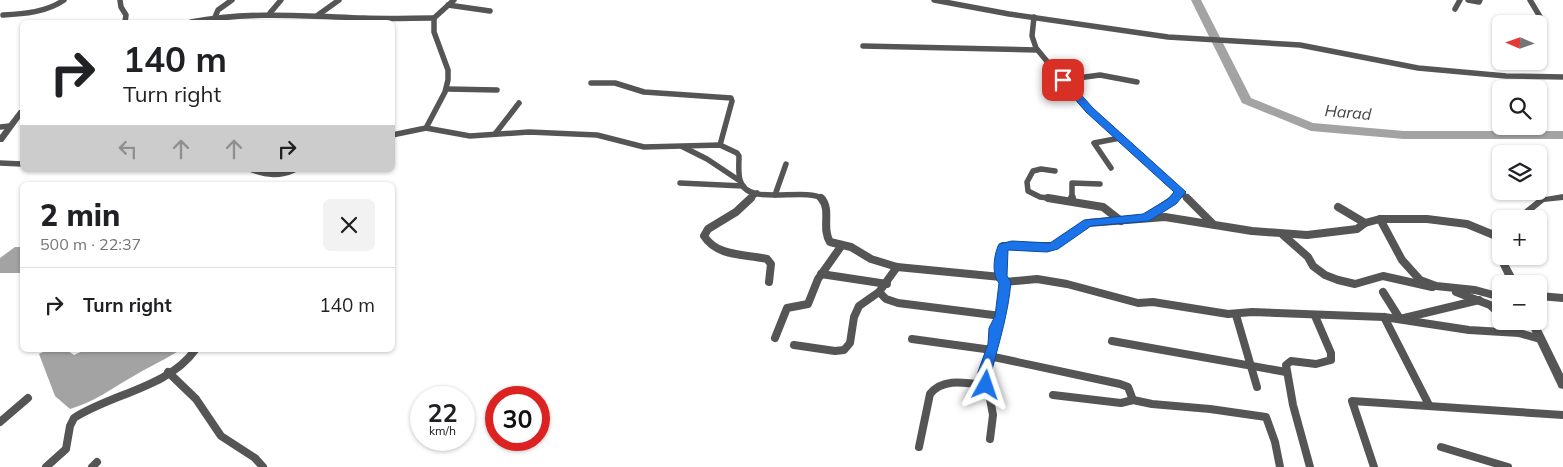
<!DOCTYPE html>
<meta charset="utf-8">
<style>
body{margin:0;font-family:Mulish,sans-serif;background:#f2f2f2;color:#202124;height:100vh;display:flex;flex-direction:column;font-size:19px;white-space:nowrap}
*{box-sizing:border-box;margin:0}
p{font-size:16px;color:#757577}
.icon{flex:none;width:28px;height:28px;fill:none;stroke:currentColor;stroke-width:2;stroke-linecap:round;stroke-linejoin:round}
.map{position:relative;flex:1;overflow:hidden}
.side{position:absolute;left:20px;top:182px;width:375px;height:170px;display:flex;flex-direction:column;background:#fff;border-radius:8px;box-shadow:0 1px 4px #0004}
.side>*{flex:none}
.hud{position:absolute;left:20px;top:20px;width:375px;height:152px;border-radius:8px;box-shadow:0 1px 4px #0004;background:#fff;color:#202124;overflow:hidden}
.needle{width:32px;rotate:272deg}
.tools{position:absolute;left:1492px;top:15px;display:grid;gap:10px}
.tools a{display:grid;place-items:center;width:55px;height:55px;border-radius:8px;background:#fff;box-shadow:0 1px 4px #0004;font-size:25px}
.speed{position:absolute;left:410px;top:386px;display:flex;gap:10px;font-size:25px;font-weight:700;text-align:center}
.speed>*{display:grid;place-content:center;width:65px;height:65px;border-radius:50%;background:#fff;box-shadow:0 1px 4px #0004;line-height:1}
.speed small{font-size:12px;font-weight:400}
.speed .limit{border:8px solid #d22;background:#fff;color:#111}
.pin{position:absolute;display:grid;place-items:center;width:42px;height:42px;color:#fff;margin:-21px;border-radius:10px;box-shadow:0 2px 8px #0006}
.me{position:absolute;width:55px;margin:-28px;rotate:5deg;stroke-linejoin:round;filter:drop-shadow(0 0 4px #0008)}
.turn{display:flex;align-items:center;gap:18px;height:105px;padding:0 20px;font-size:22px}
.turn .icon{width:65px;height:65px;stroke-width:2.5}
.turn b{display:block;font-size:35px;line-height:42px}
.lanes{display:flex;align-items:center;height:48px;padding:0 20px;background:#0003;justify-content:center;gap:25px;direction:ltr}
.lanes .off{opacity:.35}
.round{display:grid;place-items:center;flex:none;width:52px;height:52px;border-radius:8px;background:#f2f2f2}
.overview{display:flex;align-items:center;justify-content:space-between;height:85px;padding:0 20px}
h1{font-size:30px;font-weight:800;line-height:38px}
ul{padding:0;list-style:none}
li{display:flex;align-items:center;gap:15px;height:75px;padding:0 20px;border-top:1px solid #e0e0e0}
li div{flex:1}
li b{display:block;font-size:19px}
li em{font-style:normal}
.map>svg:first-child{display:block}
.water{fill:#a3a3a3}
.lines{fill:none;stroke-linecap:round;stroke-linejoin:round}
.river{fill:#a3a3a3;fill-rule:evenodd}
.minor-far1{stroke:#555;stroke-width:5.5}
.minor{stroke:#555;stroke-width:8}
.tertiary{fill:#555;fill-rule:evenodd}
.route{fill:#1a73e8;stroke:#114b97}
.labels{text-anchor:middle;stroke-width:4.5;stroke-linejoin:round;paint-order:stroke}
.water-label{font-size:16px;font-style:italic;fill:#444;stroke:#fff}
</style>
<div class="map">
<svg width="1563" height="467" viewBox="0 0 1563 467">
<rect width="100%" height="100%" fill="#fff"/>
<!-- water -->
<g class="water">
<path d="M15,247H22V273H0V258Z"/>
<path d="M47,350H58L62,352L68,351L74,355L85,350L93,352L98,350H180C165,360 148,367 132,377C111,389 94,402 70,409L55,396L39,354Z"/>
</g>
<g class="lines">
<!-- river -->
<path class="river" d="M1191,0H1201L1251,98L1313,123L1404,131H1563V139H1404L1311,131L1242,103Z"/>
<!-- minor-far1 -->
<g class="minor-far1">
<path d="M120,0L121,7L126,15L125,22"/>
<path d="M934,0L1009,14L1168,37L1300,45L1418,68L1506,76L1563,77"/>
<path d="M1468,0L1479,2L1480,0"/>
<path d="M1530,0L1542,20"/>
<path d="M448,5L490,11"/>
<path d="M1455,9L1460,0"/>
<path d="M270,13L281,0"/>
<path d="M3,15C24,14 47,12 64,0"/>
<path d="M318,15L339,0"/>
<path d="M215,17L218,10L232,0"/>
<path d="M1034,17L1032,36L1036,48L1069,88L1090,110L1188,199"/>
<path d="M191,22C249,11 306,16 364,18C388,19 411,18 434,18"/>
<path d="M863,46L1037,50"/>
<path d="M1063,80L1100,75L1137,82"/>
<path d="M591,83H615L644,92L731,98L732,101L720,145"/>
<path d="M447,89L497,90"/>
<path d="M0,127L10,126"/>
<path d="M426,128L470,136L529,132L597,135L644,147L720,145L737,153L739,156C739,163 738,173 740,180C747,208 804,186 823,199"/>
<path d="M495,134L519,103"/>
<path d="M392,135L426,128L445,92L448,80V70L434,32V18L454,0"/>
<path d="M683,147L707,159L740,181"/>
<path d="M0,163L22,164"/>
<path d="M1111,168L1094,143L1120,138"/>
<path d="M252,170C267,175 279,177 294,170"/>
<path d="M1055,171L1041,169L1033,171L1027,182L1028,191L1040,197L1056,199"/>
<path d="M680,183L743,186"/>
<path d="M775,195L786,164"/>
<path d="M750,199L757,193"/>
<path d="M1072,199V183L1100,184"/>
<path d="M1174,199L1180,192"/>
</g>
<!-- minor -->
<g class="minor">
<path d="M751,198L736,212L708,229L704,236C717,257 746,254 767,259L771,264L769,282"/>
<path d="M821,198C832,210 821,228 830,242L851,247L871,259L897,267L1001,277L1005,282"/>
<path d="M1048,198L1103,207L1121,221"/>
<path d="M1072,198V201"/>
<path d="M1187,198L1213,224"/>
<path d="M1338,207L1365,223"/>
<path d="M1147,217L1175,198"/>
<path d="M1380,219L1402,260L1420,280L1436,286L1475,290L1501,297"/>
<path d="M1283,235L1308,257L1313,266L1325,275L1338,280L1355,284L1383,276L1432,287"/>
<path d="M821,274L887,284"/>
<path d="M1001,277V253L1003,246H1054L1088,223L1165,217L1252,231L1307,235L1357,229L1365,223L1380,219H1427L1467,224L1501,238"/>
<path d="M879,292L886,299L898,303L1001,316"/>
<path d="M1383,292L1400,319L1479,300"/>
<path d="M1456,292L1490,305L1501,315"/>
<path d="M1539,296L1563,298"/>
<path d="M1236,315L1257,387"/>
<path d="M1384,317L1429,405"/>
<path d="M1507,321L1519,333"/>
<path d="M775,338L787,308L808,304L818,279L842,245"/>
<path d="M912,339L992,350"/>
<path d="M1112,341L1286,372"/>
<path d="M794,345L835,351L844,350L850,343L854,317L859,306L879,292L897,267"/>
<path d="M989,356L1120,384L1128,387L1133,400"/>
<path d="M168,372L196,399L221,436L255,458L263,467"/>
<path d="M1053,395L1121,403L1133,400L1152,404L1210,409L1266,417L1275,442L1280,467"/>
<path d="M0,422L28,398"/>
<path d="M990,439L993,415L985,372L994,344L995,328L1001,316L1005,282L1037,279L1067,284L1138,303L1153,302L1228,314L1252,312L1384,317L1469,330L1519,333L1540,339"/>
<path d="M919,447L930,394C943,377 967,383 986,385"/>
<path d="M1441,447L1508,467"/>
<path d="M46,467L66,449L70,426L74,418C111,394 169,387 195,350"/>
<path d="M92,467L97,462"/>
<path d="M1310,467L1293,405L1286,365L1291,361L1316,364L1331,360V353L1315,316"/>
<path d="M1374,467L1352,401L1563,415"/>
</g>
<!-- tertiary -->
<g class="tertiary">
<path d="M19,110H22V116L3,142H0V135Z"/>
<path d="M1563,194V200L1544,202L1523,219H1513L1539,198Z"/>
<path d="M1501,236V256H1504L1519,284H1509L1495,255L1497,239Z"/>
<path d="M1527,321H1537L1563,374V389L1559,388Z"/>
</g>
</g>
<!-- route -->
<path class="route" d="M1060,78H1066L1093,108L1186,192L1176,204L1149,221L1091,226L1058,249L1047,252L1008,250L1007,276L1011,282C1008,314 1000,339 992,370C990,376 994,382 991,389L986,390L981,389L978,372L988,344L989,328L995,316L999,283C991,274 994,254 999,244L1012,241L1050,243L1084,220L1143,214L1168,199L1174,192L1086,112L1060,82Z"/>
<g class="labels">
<!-- water labels -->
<g class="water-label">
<text transform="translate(1348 112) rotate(5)" y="6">Harad</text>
</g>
</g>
</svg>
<div class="tools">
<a><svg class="needle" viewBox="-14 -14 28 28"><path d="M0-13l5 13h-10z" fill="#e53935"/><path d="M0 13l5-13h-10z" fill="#757577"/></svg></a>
<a><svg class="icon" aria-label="search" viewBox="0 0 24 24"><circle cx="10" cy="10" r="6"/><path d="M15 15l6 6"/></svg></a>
<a><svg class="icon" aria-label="layers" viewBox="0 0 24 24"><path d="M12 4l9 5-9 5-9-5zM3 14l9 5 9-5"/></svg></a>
<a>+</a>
<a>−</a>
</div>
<div class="speed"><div>22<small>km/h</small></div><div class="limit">30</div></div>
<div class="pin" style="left:1063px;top:80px;background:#d93025"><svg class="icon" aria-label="arrive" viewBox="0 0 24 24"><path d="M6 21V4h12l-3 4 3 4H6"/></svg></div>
<svg class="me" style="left:986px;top:385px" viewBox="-20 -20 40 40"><path d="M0-17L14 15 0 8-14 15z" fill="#1a73e8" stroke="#fff" stroke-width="4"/></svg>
<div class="hud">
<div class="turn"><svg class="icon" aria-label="right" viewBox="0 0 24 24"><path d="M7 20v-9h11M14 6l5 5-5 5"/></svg><div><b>140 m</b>Turn right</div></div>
<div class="lanes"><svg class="icon off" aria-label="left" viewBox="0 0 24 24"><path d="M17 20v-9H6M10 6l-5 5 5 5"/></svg><svg class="icon off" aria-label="ahead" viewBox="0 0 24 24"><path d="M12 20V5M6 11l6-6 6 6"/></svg><svg class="icon off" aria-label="ahead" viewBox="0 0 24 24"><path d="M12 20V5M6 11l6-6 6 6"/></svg><svg class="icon" aria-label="right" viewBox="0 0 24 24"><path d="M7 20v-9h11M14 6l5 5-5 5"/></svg></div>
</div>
<section class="side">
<div class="overview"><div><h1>2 min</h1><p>500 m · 22:37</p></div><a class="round"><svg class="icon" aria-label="close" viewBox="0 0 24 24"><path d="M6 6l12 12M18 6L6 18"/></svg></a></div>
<ul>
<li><svg class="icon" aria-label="right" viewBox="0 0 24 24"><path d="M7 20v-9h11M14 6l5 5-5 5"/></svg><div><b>Turn right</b></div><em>140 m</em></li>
</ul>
</section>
</div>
